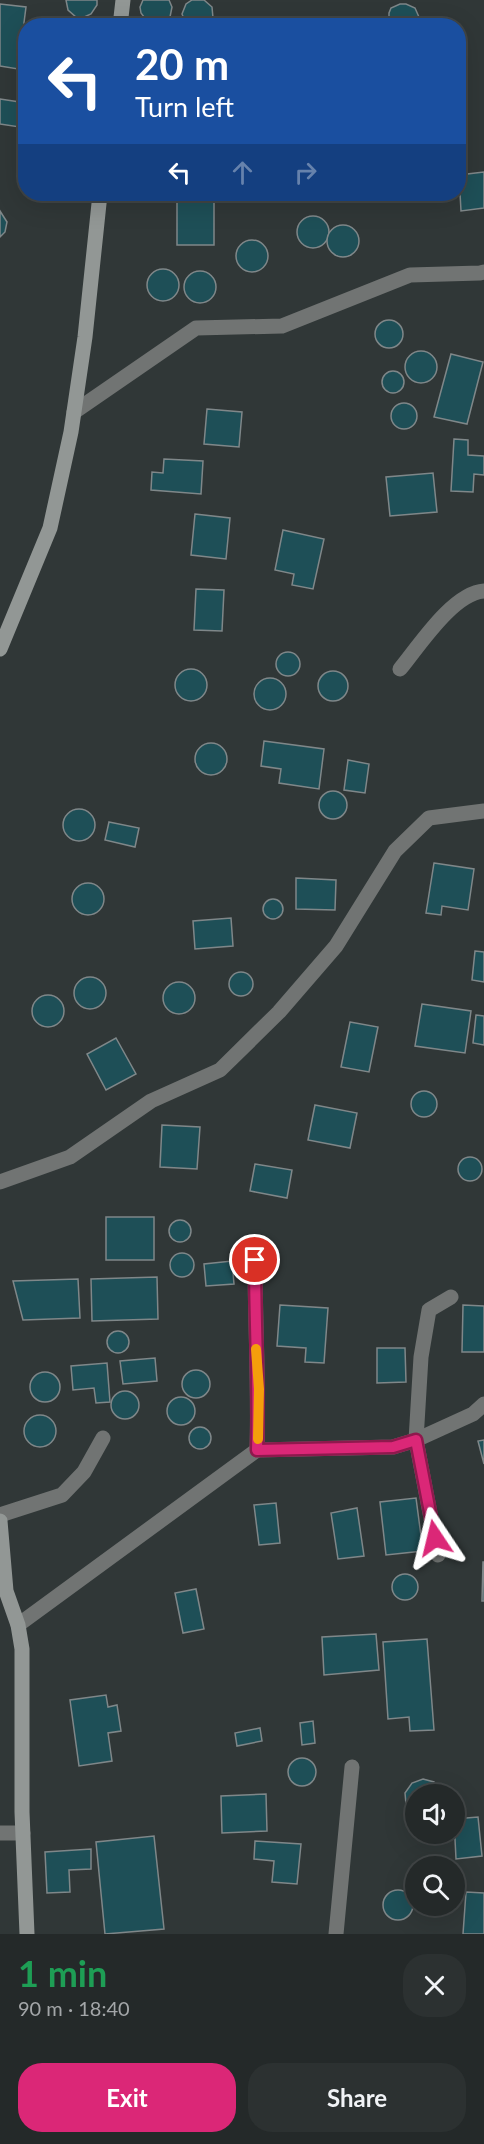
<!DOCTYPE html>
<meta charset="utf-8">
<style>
body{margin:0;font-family:Lato,sans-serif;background:#2c3131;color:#f1f3f6;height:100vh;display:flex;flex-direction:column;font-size:22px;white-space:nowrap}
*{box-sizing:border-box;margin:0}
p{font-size:20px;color:#a3a6a8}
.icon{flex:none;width:33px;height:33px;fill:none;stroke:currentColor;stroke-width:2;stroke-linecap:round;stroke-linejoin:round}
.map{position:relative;height:1934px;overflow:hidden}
.side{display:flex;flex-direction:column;background:#242929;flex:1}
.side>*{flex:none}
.hud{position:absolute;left:18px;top:18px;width:448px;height:183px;border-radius:24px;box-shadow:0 6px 24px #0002,0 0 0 2px #414546;background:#1a4fa0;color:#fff;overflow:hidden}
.buttons{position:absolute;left:405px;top:1784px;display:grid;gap:12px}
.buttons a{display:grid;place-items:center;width:60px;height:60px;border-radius:50%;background:#242929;box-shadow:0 6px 24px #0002,0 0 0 2px #414546;font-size:30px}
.pin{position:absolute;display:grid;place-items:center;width:51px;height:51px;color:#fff;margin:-26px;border:3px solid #fff;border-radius:50%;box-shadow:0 2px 6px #0007}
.me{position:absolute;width:66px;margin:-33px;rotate:350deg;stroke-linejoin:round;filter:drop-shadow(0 0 4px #0008)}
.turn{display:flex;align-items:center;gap:21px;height:126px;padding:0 18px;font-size:27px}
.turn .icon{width:78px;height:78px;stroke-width:2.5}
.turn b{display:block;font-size:42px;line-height:51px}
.lanes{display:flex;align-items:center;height:57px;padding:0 18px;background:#0003;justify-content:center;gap:30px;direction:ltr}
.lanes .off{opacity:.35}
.round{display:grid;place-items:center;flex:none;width:63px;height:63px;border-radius:24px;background:#2c3131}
.headline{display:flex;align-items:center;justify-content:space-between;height:102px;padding:0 18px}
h1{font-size:36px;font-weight:700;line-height:45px;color:#1e9e55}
.button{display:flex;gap:12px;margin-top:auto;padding:12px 18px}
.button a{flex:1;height:69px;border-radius:24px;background:#db2777;color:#fff;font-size:24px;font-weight:700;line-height:69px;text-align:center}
.button a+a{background:#2c3131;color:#f1f3f6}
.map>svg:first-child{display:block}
.building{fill:#1e4f57;stroke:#7f8789;stroke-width:1.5}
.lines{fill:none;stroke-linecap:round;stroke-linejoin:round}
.street{stroke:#717473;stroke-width:15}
.secondary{stroke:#929795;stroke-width:15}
.route-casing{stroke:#8e194d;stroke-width:15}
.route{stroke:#db2777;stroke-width:10}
.slow{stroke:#f59e0b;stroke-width:10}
</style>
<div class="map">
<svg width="484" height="1934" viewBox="0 0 484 1934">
<rect width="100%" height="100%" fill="#303737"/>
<!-- building -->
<g class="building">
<path d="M66,0H97V5L91,14L82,18L76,17L68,10Z"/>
<path d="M143,0H169L172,7L170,17L161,23L151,24L147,21L141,13L140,7Z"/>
<path d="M204,0L212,7L213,18L211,23L209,26H187L182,14L186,4L192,0Z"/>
<path d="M0,4L26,7L18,69L0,66Z"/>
<path d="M400,4H406L415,8L419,17L418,26H389V13L391,8Z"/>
<path d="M0,99L26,103V128L0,124Z"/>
<path d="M24,157H26V186L19,185Z"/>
<path d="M484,172V208L461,211L459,175Z"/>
<rect x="177" y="196" width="37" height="49"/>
<path d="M0,211L7,222L5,232L0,237Z"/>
<circle cx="313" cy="232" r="16"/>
<circle cx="343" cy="241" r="16"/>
<circle cx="252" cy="256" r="16"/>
<circle cx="163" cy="285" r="16"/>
<circle cx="200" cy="287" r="16"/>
<circle cx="389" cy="334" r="14"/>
<circle cx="421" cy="367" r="16"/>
<path d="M451,354L483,362L467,424L434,417Z"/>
<circle cx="393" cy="382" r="11"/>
<circle cx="404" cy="416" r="13"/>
<path d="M207,409L242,412L239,447L204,444Z"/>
<path d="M454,439L468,440V455L484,456V475L474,474L473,492L451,491Z"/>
<path d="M164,459L203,461L201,494L151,490L152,472L163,473Z"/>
<path d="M433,473L437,512L390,516L386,477Z"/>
<path d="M195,514L230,518L226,559L191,555Z"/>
<path d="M283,530L324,539L313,589L292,585L294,574L275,570Z"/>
<path d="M196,589L224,590L222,631L194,630Z"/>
<circle cx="288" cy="664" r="12"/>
<circle cx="191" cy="685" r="16"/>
<circle cx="333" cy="686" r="15"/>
<circle cx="270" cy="694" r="16"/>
<path d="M264,741L324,749L319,789L279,783L281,769L261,766Z"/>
<circle cx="211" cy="759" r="16"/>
<path d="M348,760L369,764L365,793L344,790Z"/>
<circle cx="333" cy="805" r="14"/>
<circle cx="79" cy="825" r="16"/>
<path d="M109,822L139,828L135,847L105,840Z"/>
<path d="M434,863L474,869L468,910L442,906L441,915L426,913Z"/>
<path d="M296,878L336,880L335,910L296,909Z"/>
<circle cx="88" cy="899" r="16"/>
<circle cx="273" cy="909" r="10"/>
<path d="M231,918L233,946L195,949L193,921Z"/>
<path d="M475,951L484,952V982L472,980Z"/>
<circle cx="241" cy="984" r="12"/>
<circle cx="90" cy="993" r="16"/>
<circle cx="179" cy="998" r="16"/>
<circle cx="48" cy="1011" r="16"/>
<path d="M422,1004L471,1011L465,1053L415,1046Z"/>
<path d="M476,1015L484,1016V1045L473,1043Z"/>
<path d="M350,1022L378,1027L369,1072L341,1067Z"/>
<path d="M116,1038L136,1074L106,1090L87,1054Z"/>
<circle cx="424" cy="1104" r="13"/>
<path d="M315,1105L357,1113L350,1148L308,1140Z"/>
<path d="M162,1125L200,1127L197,1169L160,1167Z"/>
<circle cx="470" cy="1169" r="12"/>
<path d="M255,1164L292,1170L287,1198L250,1191Z"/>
<rect x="106" y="1217" width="48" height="43"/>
<circle cx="180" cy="1231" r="11"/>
<circle cx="182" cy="1265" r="12"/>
<path d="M232,1261L234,1284L206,1286L204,1264Z"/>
<path d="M157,1277L158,1319L92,1321L91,1279Z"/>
<path d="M78,1279L80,1318L23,1320L13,1281Z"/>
<path d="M280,1305L328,1308L324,1363L305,1362L306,1348L277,1346Z"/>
<path d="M463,1305L484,1306V1352H462Z"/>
<circle cx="118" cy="1342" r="11"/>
<path d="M377,1348H405L406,1382L377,1383Z"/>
<path d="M155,1358L157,1381L123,1384L120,1361Z"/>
<path d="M107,1363L110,1402L96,1403L94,1388L73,1390L71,1366Z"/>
<circle cx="196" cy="1384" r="14"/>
<circle cx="45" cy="1387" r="15"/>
<circle cx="125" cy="1405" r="14"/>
<circle cx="181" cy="1411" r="14"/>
<circle cx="40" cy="1431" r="16"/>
<circle cx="200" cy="1438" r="11"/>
<path d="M484,1440V1464L478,1441Z"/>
<path d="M416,1498L423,1551L386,1555L380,1502Z"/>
<path d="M276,1503L280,1543L259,1545L254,1505Z"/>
<path d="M357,1508L364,1556L338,1559L331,1513Z"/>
<path d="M483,1562H484V1601H482Z"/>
<circle cx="405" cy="1587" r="13"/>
<path d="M196,1589L204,1629L183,1633L175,1593Z"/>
<path d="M376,1634L379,1670L324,1675L322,1637Z"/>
<path d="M427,1639L434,1730L410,1731L409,1717L388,1719L383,1642Z"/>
<path d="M106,1695L108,1707L117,1705L121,1731L108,1733L112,1761L79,1766L70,1700Z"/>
<path d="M313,1721L315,1743L302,1745L300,1723Z"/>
<path d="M260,1728L262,1741L237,1746L235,1733Z"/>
<circle cx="302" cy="1772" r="14"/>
<path d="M423,1779L434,1782L440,1794H416V1813L406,1804L405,1793L412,1783Z"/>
<path d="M266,1794L267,1831L222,1833L221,1796Z"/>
<path d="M478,1817L482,1856L456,1859L454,1819Z"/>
<path d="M154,1836L164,1929L105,1934L96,1842Z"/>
<path d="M255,1841L301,1844L297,1884L272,1882L274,1861L254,1859Z"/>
<path d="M91,1849V1869L69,1870L70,1892L47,1893L45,1852Z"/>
<circle cx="398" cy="1905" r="15"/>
<path d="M466,1892L484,1893V1934H463Z"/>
</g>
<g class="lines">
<!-- street -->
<g class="street">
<path d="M74,412L196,328L282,326L410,275L480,273L484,272"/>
<path d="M400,669C419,646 453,593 484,591"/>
<path d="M0,1182L70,1157L151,1101L220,1070L279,1012L336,946L395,851L429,818L484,811"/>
<path d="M257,1450L393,1447L416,1440L421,1357L429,1310L451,1297"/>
<path d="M0,1515L62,1495L84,1472L103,1438"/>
<path d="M438,1555L416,1440L473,1414L484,1404"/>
<path d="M18,1625L257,1450C259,1386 255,1323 255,1260"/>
<path d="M0,1833H23"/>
<path d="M336,1934L352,1767"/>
</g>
<!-- secondary -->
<g class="secondary">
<path d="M120,26L123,0"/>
<path d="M0,649L50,528L71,432L85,337L100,194"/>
<path d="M0,1521L6,1591L18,1625L22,1649V1812L27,1934"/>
</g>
</g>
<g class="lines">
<defs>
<path id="route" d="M255,1260C255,1323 259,1386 257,1450L393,1447L416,1440L435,1538"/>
</defs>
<!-- route casing -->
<use href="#route" class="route-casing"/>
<!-- route -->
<use href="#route" class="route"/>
<!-- slow -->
<path class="slow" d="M256,1349L259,1389L258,1439"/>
</g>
</svg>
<div class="buttons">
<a><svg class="icon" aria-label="sound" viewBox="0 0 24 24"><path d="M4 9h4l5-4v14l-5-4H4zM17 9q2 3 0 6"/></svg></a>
<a><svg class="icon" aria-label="search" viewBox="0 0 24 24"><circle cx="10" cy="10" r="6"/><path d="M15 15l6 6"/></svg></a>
</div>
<div class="pin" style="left:255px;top:1260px;background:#d93025"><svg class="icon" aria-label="arrive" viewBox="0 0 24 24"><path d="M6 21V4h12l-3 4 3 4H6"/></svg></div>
<svg class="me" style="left:435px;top:1538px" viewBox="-20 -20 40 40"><path d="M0-17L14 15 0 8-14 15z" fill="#db2777" stroke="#fff" stroke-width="4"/></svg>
<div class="hud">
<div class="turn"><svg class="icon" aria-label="left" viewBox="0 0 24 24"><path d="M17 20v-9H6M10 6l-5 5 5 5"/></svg><div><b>20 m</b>Turn left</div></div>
<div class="lanes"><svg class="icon" aria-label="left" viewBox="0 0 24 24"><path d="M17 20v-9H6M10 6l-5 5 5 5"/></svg><svg class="icon off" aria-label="ahead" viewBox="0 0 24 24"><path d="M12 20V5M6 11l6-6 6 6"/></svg><svg class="icon off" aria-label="right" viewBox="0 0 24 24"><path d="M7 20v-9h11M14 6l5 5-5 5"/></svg></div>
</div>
</div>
<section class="side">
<div class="headline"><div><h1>1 min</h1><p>90 m · 18:40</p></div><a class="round"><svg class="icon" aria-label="close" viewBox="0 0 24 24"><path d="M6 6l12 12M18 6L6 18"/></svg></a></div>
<div class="button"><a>Exit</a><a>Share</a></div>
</section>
